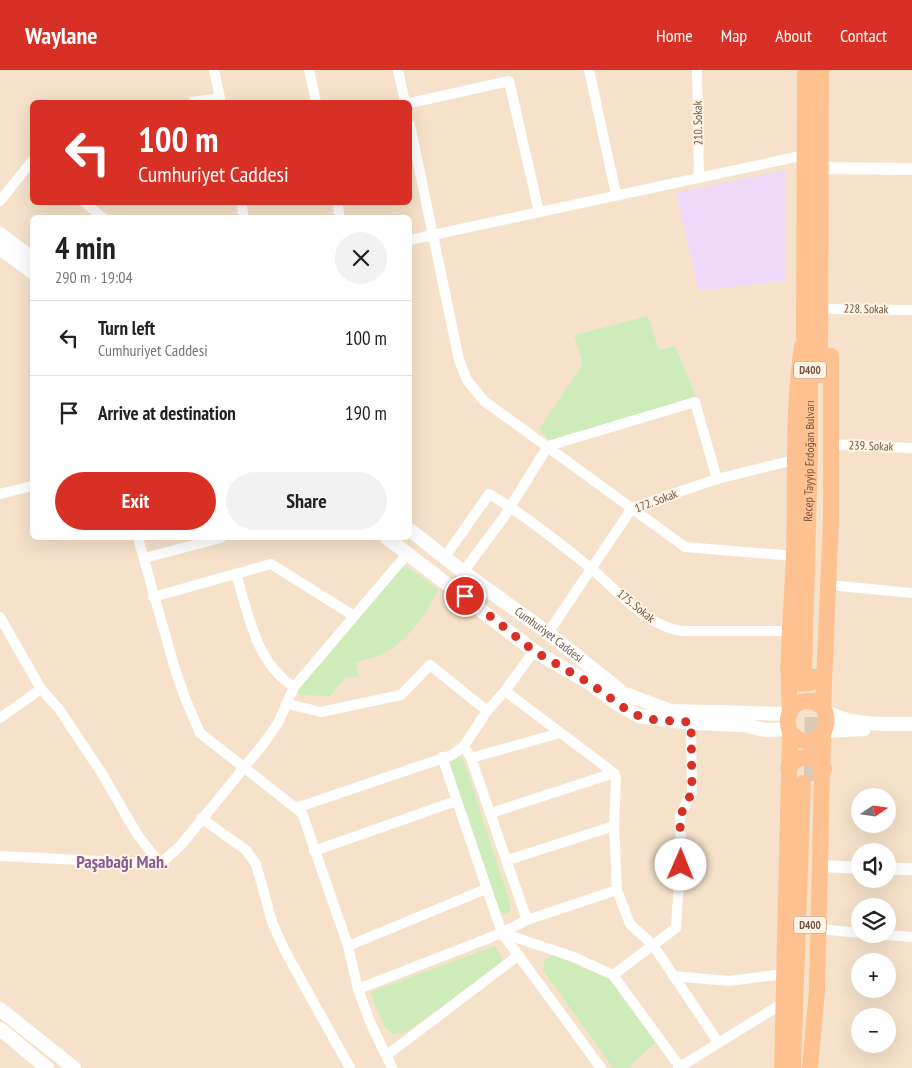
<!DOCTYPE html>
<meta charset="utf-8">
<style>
body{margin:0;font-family:"PT Sans Narrow",sans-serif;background:#f2f2f2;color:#222;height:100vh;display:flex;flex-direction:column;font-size:19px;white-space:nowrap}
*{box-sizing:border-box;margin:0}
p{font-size:16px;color:#767676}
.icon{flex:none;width:28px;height:28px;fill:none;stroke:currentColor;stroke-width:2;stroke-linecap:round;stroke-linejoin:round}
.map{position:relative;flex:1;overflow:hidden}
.panel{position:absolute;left:30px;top:145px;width:382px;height:325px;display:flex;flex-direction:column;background:#fff;border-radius:8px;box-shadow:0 5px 20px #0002}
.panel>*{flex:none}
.guide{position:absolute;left:30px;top:30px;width:382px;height:105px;border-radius:8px;box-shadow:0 5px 20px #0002;background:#d93025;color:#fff;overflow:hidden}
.needle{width:32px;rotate:77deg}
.fabs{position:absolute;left:851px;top:718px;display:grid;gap:10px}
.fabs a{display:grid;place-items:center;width:45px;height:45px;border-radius:50%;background:#fff;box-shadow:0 5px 20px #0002;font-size:25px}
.pin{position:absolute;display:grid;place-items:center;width:42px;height:42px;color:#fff;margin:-21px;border:2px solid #fff;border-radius:50%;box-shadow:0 1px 5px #0007}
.me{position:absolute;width:55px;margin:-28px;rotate:1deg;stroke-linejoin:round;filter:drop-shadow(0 0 4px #0008)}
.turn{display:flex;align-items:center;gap:18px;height:105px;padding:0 25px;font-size:22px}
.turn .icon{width:65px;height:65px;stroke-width:2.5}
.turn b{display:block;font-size:35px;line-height:42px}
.round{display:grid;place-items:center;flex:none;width:52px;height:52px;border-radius:26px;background:#f2f2f2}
.head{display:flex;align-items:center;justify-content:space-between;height:85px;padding:0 25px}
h1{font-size:30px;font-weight:700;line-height:38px}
.primary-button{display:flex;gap:10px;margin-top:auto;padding:10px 25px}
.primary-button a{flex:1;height:58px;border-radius:30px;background:#d93025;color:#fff;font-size:20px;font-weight:700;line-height:58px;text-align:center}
.primary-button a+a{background:#f2f2f2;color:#222}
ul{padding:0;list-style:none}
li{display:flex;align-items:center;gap:15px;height:75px;padding:0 25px;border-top:1px solid #e0e0e0}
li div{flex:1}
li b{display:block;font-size:19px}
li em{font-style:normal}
header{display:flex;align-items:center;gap:30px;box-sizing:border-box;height:70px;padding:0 25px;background:#d93025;color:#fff}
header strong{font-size:24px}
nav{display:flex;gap:28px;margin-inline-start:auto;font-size:18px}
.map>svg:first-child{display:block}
.residential{fill:#f6e2ca;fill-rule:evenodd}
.education{fill:#eed9fa}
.green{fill:#ceecba}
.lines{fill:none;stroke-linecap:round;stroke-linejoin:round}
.trunk-tunnel{stroke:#dccab6;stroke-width:16;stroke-dasharray:16 8;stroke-linecap:butt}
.minor{stroke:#fff;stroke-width:10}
.tertiary{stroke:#fff;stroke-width:12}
.secondary{stroke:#fff;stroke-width:14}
.trunk{stroke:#ffc18f;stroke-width:16}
.route{stroke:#d93025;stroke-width:9;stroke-dasharray:0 16.2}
.labels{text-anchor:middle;stroke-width:4;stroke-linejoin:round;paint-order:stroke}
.shield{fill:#fff4e4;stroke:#9e8573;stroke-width:1}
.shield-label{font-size:11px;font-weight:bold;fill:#745543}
.street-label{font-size:12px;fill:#745543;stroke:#fff4e4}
.district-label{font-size:18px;font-weight:bold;fill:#855e99;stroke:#fff4e4}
</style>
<header>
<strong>Waylane</strong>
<nav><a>Home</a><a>Map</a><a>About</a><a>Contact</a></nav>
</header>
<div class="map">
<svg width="912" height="998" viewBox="0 0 912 998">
<rect width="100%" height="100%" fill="#fef1dc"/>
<!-- residential -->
<path class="residential" d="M0,0H912V998H0ZM32,32H410V132H32ZM32,148H410V468H32ZM860,726H888V754H860ZM860,781H888V809H860ZM860,836H888V864H860ZM860,891H888V919H860ZM860,946H888V974H860Z"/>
<!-- education -->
<path class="education" d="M786,100V210L699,221L676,123Z"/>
<!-- green -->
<g class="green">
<path d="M648,246L659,280L675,276L697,329L551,373L539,359L583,294L574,265Z"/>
<path d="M403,494L438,519C430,540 405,575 382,584C374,588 364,590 355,592L359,607H346L330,626L299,625L296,618Z"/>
<path d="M457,687H463L511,836L510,842L505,844L499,842L449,697L452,690Z"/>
<path d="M495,876L505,893L406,962L392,964L385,957L370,922Z"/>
<path d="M553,885L609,909L656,972L628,998H613L543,900L544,891Z"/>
</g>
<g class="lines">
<!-- trunk-tunnel -->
<path class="trunk-tunnel" d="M812,711L813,599"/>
<!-- minor -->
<g class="minor">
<path d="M214,0L221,32"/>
<path d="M309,0L316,32"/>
<path d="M398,0L405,32"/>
<path d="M589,0L616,124"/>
<path d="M697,0L699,106"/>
<path d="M193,32L220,28"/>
<path d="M410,33L509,11L539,142"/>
<path d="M410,55L459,290L467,310L484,331L685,477L794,486"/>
<path d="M0,131L32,91"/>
<path d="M84,132L103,148"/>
<path d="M241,132L244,148"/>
<path d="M337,132L340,148"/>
<path d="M410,170L805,85"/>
<path d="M819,239L912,240"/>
<path d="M830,374L912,378"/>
<path d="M0,424L32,416"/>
<path d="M138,468L174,596L185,628L200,663L302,743L348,876L358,919L370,952L392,998"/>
<path d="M445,487L489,424C525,445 559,473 592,499C620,523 645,555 682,561H789"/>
<path d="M144,488L221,468"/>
<path d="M463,502L504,447L548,376L695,332L717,409"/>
<path d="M236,504C249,545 255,592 294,617"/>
<path d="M829,515L912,523"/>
<path d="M153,527L271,494L354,546"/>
<path d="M0,547L41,619L59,639L101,702L137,764L160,794"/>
<path d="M548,563L632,438L717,409L794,390"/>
<path d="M505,621L614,703L616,709L614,756L617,820L630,854L653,875L718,972"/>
<path d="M288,634L321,642L401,625L430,595L487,641"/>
<path d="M0,648L41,619"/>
<path d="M464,676L471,688L527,850"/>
<path d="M442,687L502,863L601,998"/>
<path d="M471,688L560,663"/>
<path d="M296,738L452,685L464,676L487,641L505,621L534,581"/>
<path d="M491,743L614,703"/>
<path d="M201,748L246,780L256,794L272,852L285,881L350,998"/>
<path d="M314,781L456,731"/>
<path d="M0,786L160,794L181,775L264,673L278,653L294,617L408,483"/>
<path d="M508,790L614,756"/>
<path d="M819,859L860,863"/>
<path d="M502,863L574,887L613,905L676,858L681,777L680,746L692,722L691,653"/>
<path d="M873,864L912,867"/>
<path d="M348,876L486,819"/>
<path d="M613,905L680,997"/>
<path d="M673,906L729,911L784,904"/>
<path d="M358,919L502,863L527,850L617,820"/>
<path d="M387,985L519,885"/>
<path d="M678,998L783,933"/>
</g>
<!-- tertiary -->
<g class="tertiary">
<path d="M820,98L912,99"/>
<path d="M822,796L860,798"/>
<path d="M888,799H912"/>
</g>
<!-- secondary -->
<g class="secondary">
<path d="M0,164L32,188"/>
<path d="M0,178L32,202"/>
<path id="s1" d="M410,460L463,502L548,563L623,623L671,641L789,644"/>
<path d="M387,468L534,581L591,614L616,633L639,646L691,653L743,655L765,660L789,659"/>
<path d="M825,641C851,656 883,654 912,654"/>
<path d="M825,661L864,659"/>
<path d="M0,939L74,998"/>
<path d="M0,959L47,998"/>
</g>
<!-- trunk -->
<g class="trunk">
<path d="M820,305L821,0"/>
<path d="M788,598L792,609C804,618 816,613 824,602"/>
<path id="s2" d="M804,602L810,381V291L804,266L805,0"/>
<path d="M823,637L831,449V286"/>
<path d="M790,641C786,587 792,538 794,485C796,415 792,345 802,276"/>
<path d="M788,698C799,684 814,684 824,699"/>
<path d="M782,998L790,662C781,638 803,622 823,637C836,663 809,684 790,662"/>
<path d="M793,998L803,713"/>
<path d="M810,998L817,920L823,663"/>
</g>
</g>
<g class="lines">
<!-- route -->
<path class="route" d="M465,526L534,581L591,614L627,640L639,646L655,650L691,652L692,722L680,746L681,795"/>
</g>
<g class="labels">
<!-- shield labels -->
<g class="shield">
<rect x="794" y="291.5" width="32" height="17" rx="4"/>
<rect x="794" y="846.5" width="32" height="17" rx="4"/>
</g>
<g class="shield-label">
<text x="810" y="304">D400</text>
<text x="810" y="859">D400</text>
</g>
<!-- street labels -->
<g class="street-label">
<text transform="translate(698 53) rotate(-91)" y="4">210. Sokak</text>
<text transform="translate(866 239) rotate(1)" y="4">228. Sokak</text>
<text transform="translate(871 376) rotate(2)" y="4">239. Sokak</text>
<text dy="4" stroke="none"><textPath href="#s2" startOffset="211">Recep Tayyip Erdoğan Bulvarı</textPath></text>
<text transform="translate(656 431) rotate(-21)" y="4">172. Sokak</text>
<text transform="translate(636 536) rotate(39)" y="4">175. Sokak</text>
<text dy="4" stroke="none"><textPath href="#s1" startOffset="174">Cumhuriyet Caddesi</textPath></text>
</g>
<!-- district labels -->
<g class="district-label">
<text x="122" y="798">Paşabağı Mah.</text>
</g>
</g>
</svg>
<div class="fabs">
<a><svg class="needle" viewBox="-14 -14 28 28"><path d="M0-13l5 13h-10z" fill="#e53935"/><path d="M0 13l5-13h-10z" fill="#767676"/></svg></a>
<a><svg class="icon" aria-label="sound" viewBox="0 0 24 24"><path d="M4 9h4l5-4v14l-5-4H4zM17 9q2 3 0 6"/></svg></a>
<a><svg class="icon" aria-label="layers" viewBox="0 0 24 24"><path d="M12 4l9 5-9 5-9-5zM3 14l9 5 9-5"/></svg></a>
<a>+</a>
<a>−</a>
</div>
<div class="pin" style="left:465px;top:526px;background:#d93025"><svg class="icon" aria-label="arrive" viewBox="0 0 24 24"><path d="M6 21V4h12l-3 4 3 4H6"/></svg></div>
<svg class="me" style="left:681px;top:795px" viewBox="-20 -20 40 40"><circle r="19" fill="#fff"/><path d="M0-13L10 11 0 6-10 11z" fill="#d93025"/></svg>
<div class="guide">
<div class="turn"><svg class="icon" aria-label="left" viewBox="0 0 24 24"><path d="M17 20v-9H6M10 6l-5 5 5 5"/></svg><div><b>100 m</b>Cumhuriyet Caddesi</div></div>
</div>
<section class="panel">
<div class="head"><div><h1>4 min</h1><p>290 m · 19:04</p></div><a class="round"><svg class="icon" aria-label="close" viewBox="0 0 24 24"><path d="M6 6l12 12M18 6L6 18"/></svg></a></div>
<ul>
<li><svg class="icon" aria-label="left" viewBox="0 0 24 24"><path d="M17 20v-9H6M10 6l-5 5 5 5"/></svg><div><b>Turn left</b><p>Cumhuriyet Caddesi</p></div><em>100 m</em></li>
<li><svg class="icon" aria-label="arrive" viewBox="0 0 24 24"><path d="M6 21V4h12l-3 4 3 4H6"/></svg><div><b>Arrive at destination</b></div><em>190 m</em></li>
</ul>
<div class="primary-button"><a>Exit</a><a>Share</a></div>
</section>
</div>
